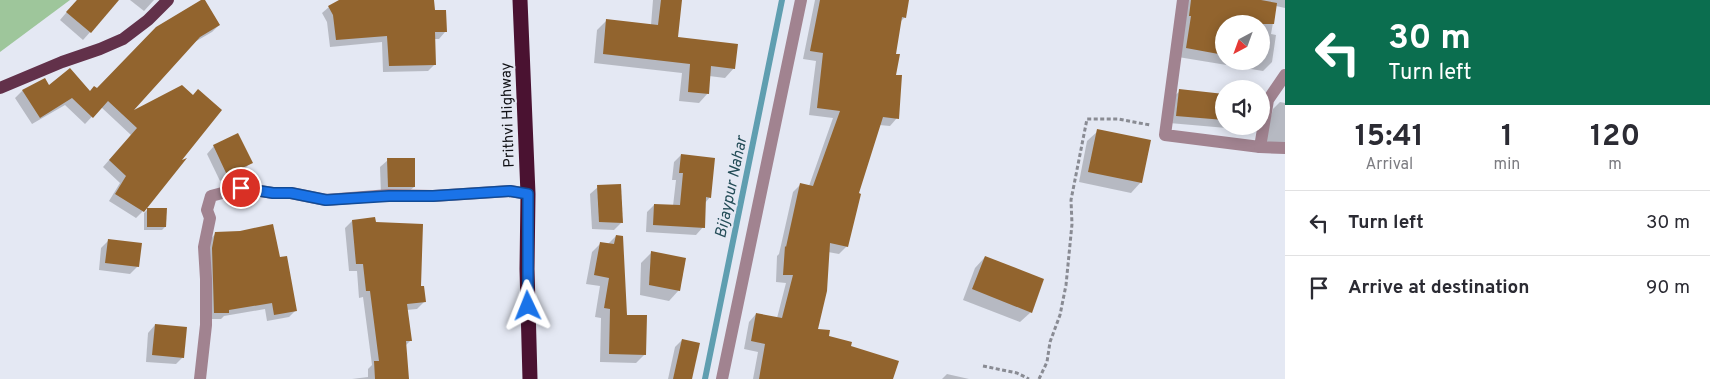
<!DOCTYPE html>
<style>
body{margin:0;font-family:Overpass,sans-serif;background:#f2f2f3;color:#2b2b33;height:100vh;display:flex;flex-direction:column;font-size:19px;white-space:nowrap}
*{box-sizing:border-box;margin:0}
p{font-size:16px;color:#7c7c81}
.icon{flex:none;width:28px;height:28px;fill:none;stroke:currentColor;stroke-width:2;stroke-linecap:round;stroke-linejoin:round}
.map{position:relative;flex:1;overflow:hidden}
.side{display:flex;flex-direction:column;background:#fff;width:425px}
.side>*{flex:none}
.hud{background:#0b6e4f;color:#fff;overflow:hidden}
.needle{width:32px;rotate:221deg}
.tools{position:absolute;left:1215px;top:15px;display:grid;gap:10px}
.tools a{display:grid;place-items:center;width:55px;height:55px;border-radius:50%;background:#fff;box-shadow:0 2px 12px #0003;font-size:25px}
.pin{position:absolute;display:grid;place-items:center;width:42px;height:42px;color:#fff;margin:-21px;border:2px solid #fff;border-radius:50%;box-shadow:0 1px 5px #0007}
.me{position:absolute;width:55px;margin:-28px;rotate:358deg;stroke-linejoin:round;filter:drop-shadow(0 0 4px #0008)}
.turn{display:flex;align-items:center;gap:18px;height:105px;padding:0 20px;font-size:22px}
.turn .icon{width:65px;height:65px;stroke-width:2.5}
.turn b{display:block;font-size:35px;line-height:42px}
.eta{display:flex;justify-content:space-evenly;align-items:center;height:85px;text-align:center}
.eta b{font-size:30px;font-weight:700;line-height:35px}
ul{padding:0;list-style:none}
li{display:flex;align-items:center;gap:15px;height:65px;padding:0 20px;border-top:1px solid #e1e1e2}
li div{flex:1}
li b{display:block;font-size:19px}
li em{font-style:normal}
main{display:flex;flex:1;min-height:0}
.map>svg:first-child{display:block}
.green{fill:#9ec69b}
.shadow{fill:#0003;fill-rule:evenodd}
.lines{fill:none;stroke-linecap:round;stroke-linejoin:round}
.stream{stroke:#5f9eb0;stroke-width:6}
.building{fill:#92642e}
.path{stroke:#898b93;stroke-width:3;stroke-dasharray:4 2.5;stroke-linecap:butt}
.minor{stroke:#a18390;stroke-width:12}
.major{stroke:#62314a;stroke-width:12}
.highway{stroke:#4a1231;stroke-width:15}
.route-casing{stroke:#114b97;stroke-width:12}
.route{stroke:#1a73e8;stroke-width:9}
.labels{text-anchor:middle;stroke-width:4;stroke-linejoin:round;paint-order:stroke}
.street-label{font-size:15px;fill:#111216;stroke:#e4e8f3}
.water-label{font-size:16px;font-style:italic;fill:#234c57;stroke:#e4e8f3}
</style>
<main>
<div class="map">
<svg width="1285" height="379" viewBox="0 0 1285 379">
<rect width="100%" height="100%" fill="#e4e8f3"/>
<!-- green -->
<path class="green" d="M0,0H70L0,52Z"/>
<!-- shadow -->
<g class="shadow">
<path d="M77,0H118L110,10L83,40L60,20Z"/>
<path d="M130,0H154L144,11Z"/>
<path d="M341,0H432L434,11L445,32L439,39H434L435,64L428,71L383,72L382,42L330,47L327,22L322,13L329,7Z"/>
<path d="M653,0H681L676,39L734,68L725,78L709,76L708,93L699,103L679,101L682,73L594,63L597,30L607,20L651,25Z"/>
<path d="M815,0H907L905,17L900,22L894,55L897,118L890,126L879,125L857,194L847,246L839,254L828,252L816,330L849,347L892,379H753L758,352L744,349L749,322L756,314L777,318L786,283L776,282L777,256L779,254L793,192L801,184L809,186L833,118L809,115L816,61L803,59Z"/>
<path d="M1182,0H1285V8L1276,6L1271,34L1276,35L1272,62L1263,71L1178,57ZM1224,24H1261V61H1224Z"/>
<path d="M219,25L212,32L193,43L129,114L177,164L143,211L136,218L109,201L120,183L103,167L131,135L101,107L85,124L65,105L32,124L15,98L22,91L45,79L49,86L89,93Z"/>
<path d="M1180,91L1224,95V126H1241L1238,129L1169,123L1172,98Z"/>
<path d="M1280,102L1285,103V146L1264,141L1273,109Z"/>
<path d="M1098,131L1141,182L1131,193L1079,182L1087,141Z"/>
<path d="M214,146L251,162L244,170L220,181L207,154Z"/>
<path d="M681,155L710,197L705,203L703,227L696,235L646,232L647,212L654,205L673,206L676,180H672L674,162Z"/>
<path d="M388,160L414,187L406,194H381L380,167Z"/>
<path d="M598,187L621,223L614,230L592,229L590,194Z"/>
<path d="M148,209L165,227L162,230H144V213Z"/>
<path d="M352,221L375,224L420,288L425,301L417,309L406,310L411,340L405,346L407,379H352L368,377V369L372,365L363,297L359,298L357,271H349L345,228Z"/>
<path d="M216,233L279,258L296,310L289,317L267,321L265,309L224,316L221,319H208L209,241Z"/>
<path d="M616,236L626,316L645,354L636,363L600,362L601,318L595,317L600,286L586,284L592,252L601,243L608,244Z"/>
<path d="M109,240L138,266L130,274L99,270L101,248Z"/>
<path d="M652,252L679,290L669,301L640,295L641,263Z"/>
<path d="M985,257L1031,312L1020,322L963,300L975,268Z"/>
<path d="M155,325L183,357L176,364L146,362L148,333Z"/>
<path d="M682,340L691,379H668L675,347Z"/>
<path d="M947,374L969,379H942Z"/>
</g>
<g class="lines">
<!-- stream -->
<path class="stream" d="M705,379L782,0"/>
</g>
<!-- building -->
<g class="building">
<path d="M77,0H119L91,33L66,12Z"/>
<path d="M201,0H205L220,25L200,37L134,110L182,85L193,95L198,89L222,110L182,160L187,158L144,212L115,194L126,176L109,160L137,128L108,101L93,118L72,98L40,118L22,90L45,78L49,85L70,68L90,91L94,86L97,88L156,27Z"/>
<path d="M339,0H434L435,10H446L447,32H435L436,65L389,66L387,36L336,40L333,15L328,6Z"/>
<path d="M661,0H682L678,37L738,44L735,69L711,66L709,94L688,92L690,64L603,54L606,19L658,25Z"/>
<path d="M820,0H909L906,18L902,17L896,54H900L896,75H902L899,119L883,117L859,193L861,194L848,247L830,243L827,291L818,329L830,330L829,336L852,342L851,346L899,361L893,379H759L765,344L751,341L756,313L782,318L793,275H783L785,246L786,247L800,183L813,186L840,111L817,108L823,53L810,51Z"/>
<path d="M1191,0H1261L1277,3L1274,24H1224V55L1186,48L1191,16H1189Z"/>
<path d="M1179,89L1224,94V120L1176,116Z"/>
<path d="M1097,129L1151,140L1142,183L1088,172Z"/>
<path d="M238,133L253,163L227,175L213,145Z"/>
<path d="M681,154L715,158L711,198L706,197L705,228L653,225L654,204L680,205L683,173H679Z"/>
<path d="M387,158H415V187H388Z"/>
<path d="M621,184L623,223L599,222L597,185Z"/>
<path d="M147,208H167L166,227H147Z"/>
<path d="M375,217L376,222L423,224L421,286H424L426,302L407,304L412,341H406L409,379H375L374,361H379L370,291H366L363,264H356L352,220Z"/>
<path d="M273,224L280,257L287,256L297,311L274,315L272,303L229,310V313H214L212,248L215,232L240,231Z"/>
<path d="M616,235L623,236L627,315H647L646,355L609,354L610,309L604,308L609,278L594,275L600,242L614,244Z"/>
<path d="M108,239L142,243L139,267L105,263Z"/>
<path d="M651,251L686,258L680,291L649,285Z"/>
<path d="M985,256L1044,279L1032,313L972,289Z"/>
<path d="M155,324L187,327L184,358L152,355Z"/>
<path d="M682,339L700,343L692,379H673Z"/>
</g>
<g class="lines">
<!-- path -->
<g class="path">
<path d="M983,366L1017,373L1029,379"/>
<path d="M1039,379L1047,362L1050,342L1060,315L1066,285L1072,224L1071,200L1087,119H1118L1150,125"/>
</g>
<!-- minor -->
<g class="minor">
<path d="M1183,0L1165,135L1260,147"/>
<path d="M1285,75L1268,100L1260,147L1285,148"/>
<path d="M200,379L206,325V279L204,247L210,218L207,210L211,196L241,188L273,193H291L326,200L389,195L433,196L510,191L528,194"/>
<path d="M722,379L801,0"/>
</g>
<!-- major -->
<path class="major" d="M0,88L62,62L100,49L123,39L148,20L168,0"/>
<!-- highway -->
<path class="highway" d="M520,0L528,194L527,269L530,379"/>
</g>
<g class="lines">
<defs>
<path id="route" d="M241,188L273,193H291L326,200L389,196H433L510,191L528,194V306"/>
</defs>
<!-- route casing -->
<use href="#route" class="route-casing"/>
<!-- route -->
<use href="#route" class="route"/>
</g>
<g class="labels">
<!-- street labels -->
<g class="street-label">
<text transform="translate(507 115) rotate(-92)" y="5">Prithvi Highway</text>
</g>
<!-- water labels -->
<g class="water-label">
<text transform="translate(730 187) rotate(-78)" y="6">Bijaypur Nahar</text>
</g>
</g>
</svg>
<div class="tools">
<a><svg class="needle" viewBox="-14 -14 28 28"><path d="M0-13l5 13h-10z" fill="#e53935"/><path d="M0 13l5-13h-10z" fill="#7c7c81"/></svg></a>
<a><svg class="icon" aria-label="sound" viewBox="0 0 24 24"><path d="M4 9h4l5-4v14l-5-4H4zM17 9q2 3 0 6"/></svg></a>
</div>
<div class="pin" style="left:241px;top:188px;background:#d93025"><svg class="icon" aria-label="arrive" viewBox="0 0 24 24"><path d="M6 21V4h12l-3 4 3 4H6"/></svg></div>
<svg class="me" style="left:528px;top:306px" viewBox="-20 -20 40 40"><path d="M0-17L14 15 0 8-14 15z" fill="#1a73e8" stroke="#fff" stroke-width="4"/></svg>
</div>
<section class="side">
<div class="hud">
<div class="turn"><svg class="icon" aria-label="left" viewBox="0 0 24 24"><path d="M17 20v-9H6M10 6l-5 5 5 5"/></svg><div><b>30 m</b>Turn left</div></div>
</div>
<div class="eta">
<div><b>15:41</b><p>Arrival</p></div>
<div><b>1</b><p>min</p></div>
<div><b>120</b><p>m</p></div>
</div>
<ul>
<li><svg class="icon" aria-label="left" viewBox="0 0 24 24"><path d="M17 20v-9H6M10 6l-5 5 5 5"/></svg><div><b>Turn left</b></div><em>30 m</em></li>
<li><svg class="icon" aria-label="arrive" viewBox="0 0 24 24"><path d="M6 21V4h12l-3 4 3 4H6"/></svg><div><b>Arrive at destination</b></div><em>90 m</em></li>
</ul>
</section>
</main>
